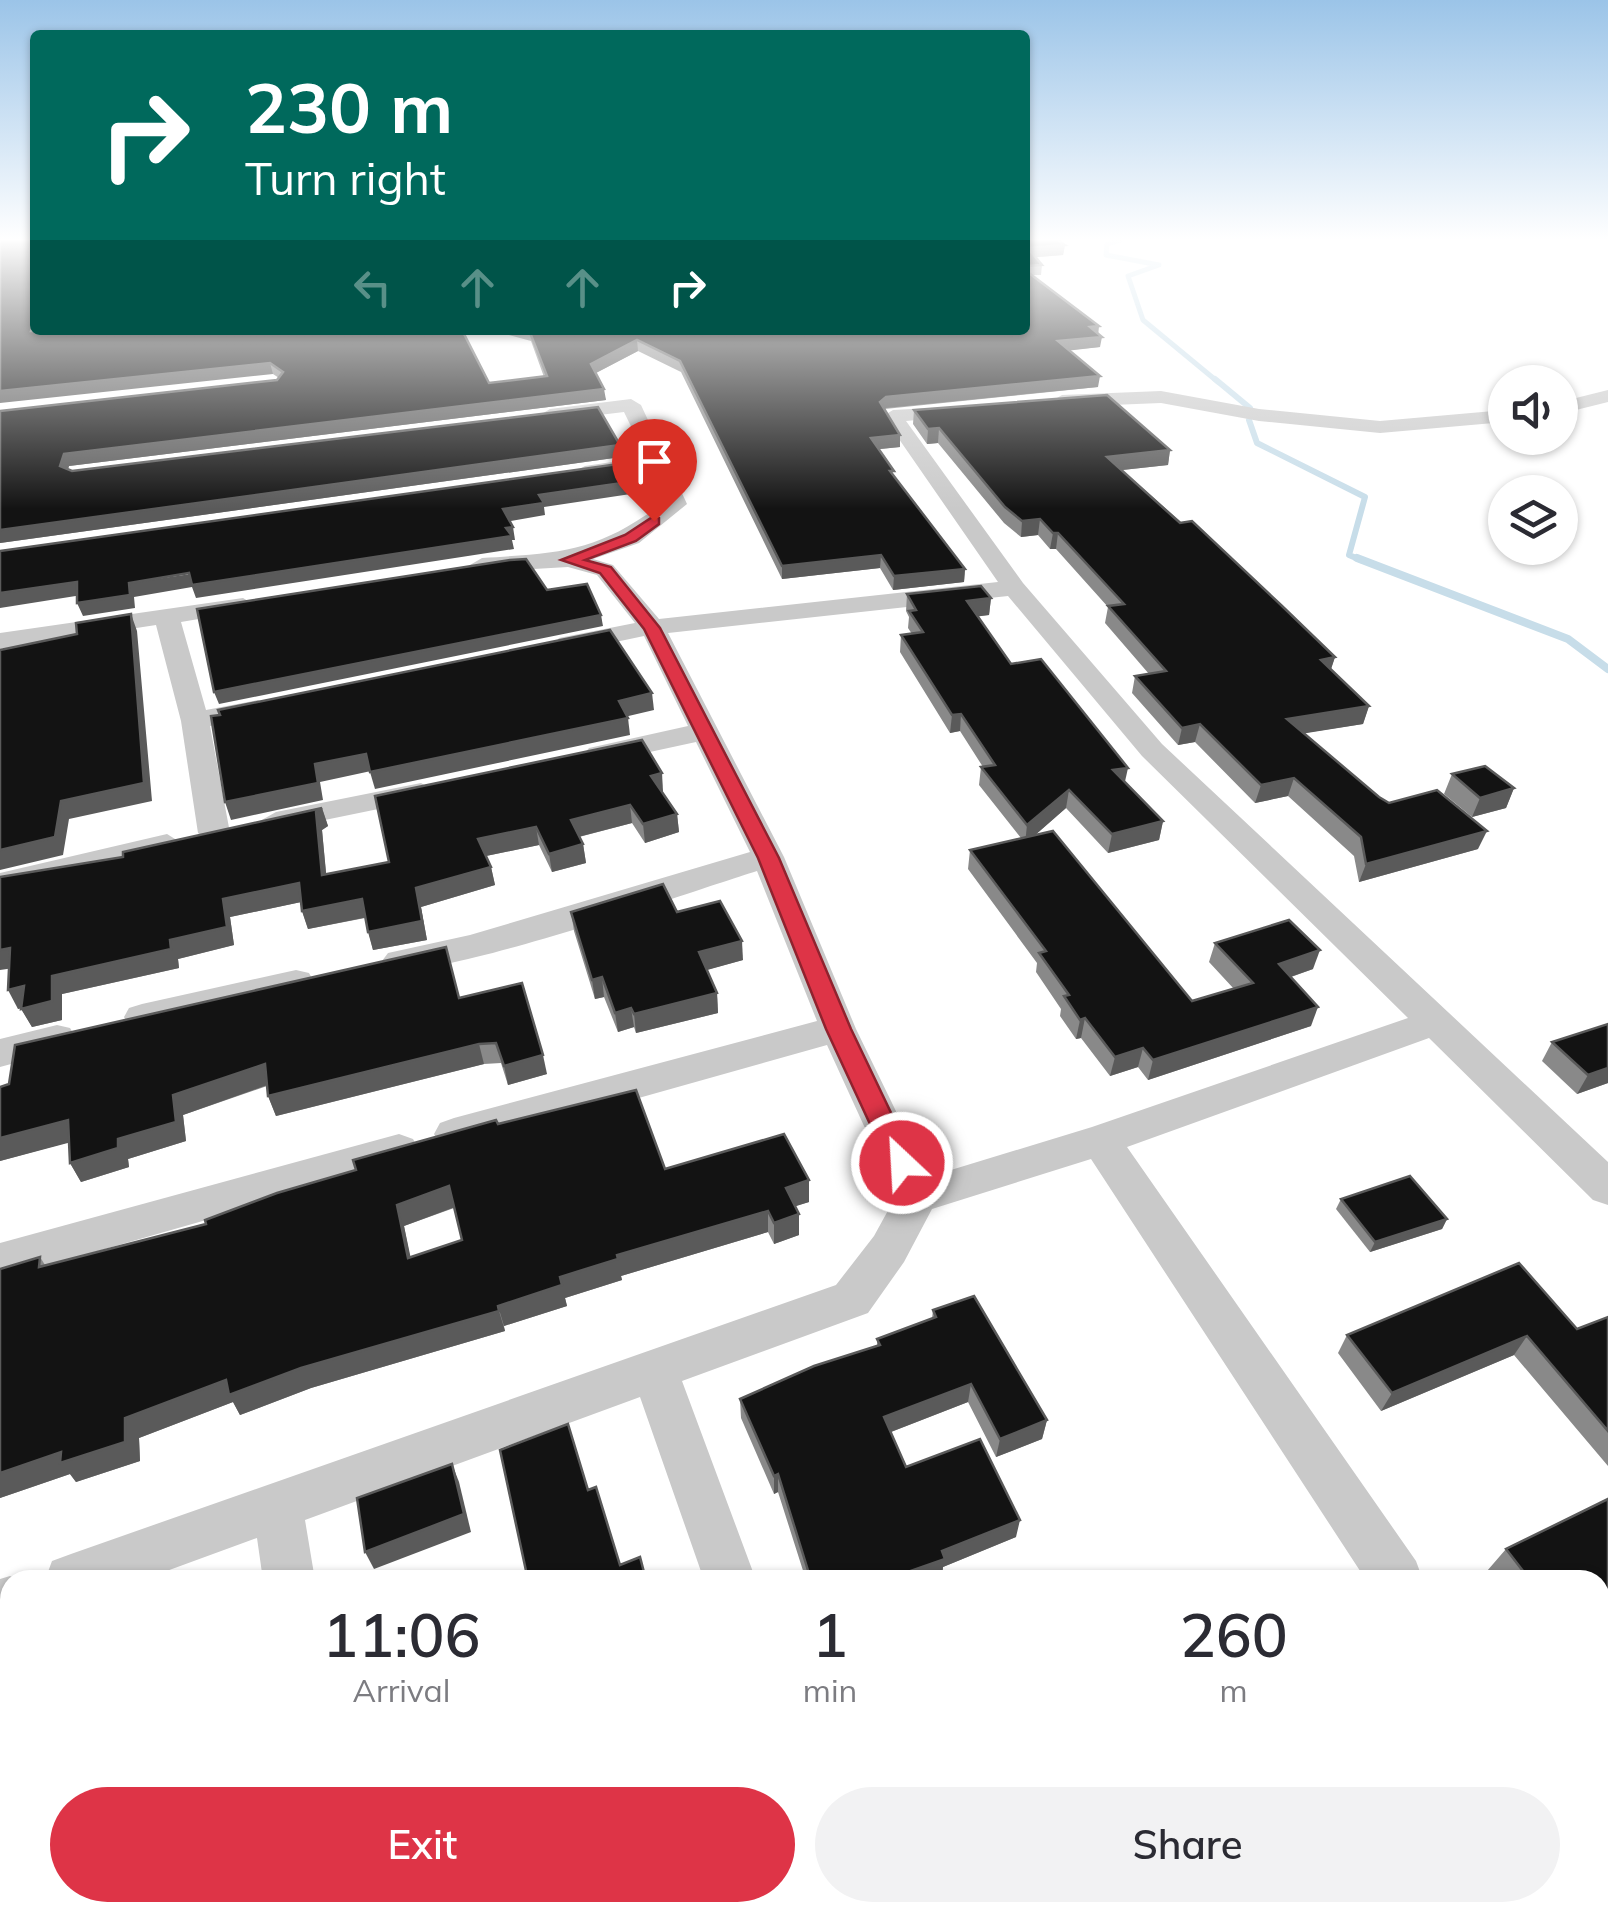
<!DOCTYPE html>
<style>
body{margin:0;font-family:Mulish,sans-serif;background:#f2f2f3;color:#2b2b33;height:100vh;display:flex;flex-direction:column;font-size:38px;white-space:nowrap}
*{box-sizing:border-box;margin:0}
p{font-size:32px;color:#7c7c81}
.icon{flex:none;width:55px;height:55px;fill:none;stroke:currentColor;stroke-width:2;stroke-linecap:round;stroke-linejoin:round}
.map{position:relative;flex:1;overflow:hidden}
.drawer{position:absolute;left:0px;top:1570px;width:1610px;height:352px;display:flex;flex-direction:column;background:#fff;border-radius:30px 30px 0 0;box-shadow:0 2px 8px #0004}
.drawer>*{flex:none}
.hud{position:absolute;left:30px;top:30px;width:1000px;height:305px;border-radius:10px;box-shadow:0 2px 8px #0004;background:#00695c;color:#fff;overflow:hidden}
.tools{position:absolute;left:1488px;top:365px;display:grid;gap:20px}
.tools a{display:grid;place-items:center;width:90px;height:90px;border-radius:50%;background:#fff;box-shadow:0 2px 8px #0004;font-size:50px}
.pin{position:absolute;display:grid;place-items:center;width:85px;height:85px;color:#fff;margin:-102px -42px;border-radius:50% 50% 50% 0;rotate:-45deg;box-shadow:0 0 10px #0007}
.pin .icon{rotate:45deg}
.me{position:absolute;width:110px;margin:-55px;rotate:335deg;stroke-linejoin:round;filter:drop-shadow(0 0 8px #0008)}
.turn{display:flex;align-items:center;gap:35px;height:210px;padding:0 50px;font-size:45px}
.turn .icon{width:130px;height:130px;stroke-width:2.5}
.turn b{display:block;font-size:70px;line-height:85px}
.lanes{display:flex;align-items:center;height:95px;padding:0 50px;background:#0003;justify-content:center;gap:50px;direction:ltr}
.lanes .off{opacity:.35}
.eta{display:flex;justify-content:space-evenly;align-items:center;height:170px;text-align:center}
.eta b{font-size:60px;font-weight:600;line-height:70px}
.action{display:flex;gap:20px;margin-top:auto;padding:20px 50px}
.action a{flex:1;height:115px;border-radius:60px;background:#de3447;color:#fff;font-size:40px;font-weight:600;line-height:115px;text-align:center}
.action a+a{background:#f2f2f3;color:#2b2b33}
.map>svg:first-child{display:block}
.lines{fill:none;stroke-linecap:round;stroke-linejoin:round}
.stream-far2{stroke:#c7dde9;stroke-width:5}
.stream-far1{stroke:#c7dde9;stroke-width:6}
.stream{stroke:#c7dde9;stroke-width:8}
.minor{fill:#c9c9c9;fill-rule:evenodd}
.wall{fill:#898989;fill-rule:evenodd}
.shaded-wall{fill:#5a5a5a}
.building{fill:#131313;stroke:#5a5a5a;stroke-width:2.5;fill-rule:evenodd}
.route{fill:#de3447;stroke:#90222e;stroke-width:2.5}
</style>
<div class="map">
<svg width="1608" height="1922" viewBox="0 0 1608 1922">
<rect width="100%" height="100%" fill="#fff"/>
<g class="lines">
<!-- stream-far2 -->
<path class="stream-far2" d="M1120,240L1107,244L1106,255L1159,265L1128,276L1143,320L1218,382"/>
<!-- stream-far1 -->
<g class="stream-far1">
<path d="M1215,379L1250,408"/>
<path d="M1249,420L1257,443L1365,497L1349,555L1363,561"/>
</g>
<!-- stream -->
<path class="stream" d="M1357,558L1568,639L1608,669"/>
<!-- minor -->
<g class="minor">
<path d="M1608,390V402L1560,414V402Z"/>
<path d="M1161,391L1259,409L1380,421L1505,410V422L1380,433L1259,421L1161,403L1062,407L1052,401L1062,395Z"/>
<path d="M631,399L641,405L687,504L639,543L593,559L613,565L659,619L998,582L883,416L893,410L967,406V414L960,416L906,421L1023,583L1162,744L1608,1162V1205L1593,1200L1429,1038L1127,1147L1416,1561L1423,1580H1366L1091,1159L932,1209L904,1262L868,1313L682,1381L756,1580H704L640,1397L305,1520L315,1580H263L257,1538L142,1580H45L52,1561L71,1554L836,1285L874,1236L896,1196L827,1045L454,1150L440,1145L434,1134L440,1123L454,1118L817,1021L757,871C696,890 433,982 388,969L382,961L388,953L470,935L750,852L696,742L599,763L584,754L589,748L688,726L644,636L568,652L555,644L559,638L635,623L597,575L568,567L482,572L470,565L482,558C563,553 598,552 664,502L651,468L585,478L574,472L585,466L646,457L624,412L550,421L540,415L550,409ZM1008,596L1142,756L1408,1018L1092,1127L928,1177L856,1029L784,857L668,633Z"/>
<path d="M243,598L255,605L252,610L181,622L206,710L258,700L272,708L268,714L210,726L230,833L214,843L198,833L181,721L156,625L0,649V633Z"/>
<path d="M421,783L436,792L432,798L276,830L260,821L276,812Z"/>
<path d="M167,834L183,844L178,851L0,893V873Z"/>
<path d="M296,970L309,973L314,982L309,991L142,1030L129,1026L124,1017L129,1008L142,1004Z"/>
<path d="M57,1025L70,1028L76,1038L70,1048L0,1067V1039Z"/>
<path d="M399,1134L413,1139L419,1150L413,1161L0,1279V1243Z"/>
<path d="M10,1576L19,1580H10V1630L0,1633V1579Z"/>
<path d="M1600,1849L1608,1853V1922L1585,1912H1600Z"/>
<path d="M306,1912H368L369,1922H307Z"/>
<path d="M822,1912H884L888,1922H826Z"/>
</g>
</g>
<!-- wall -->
<g class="wall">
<path d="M1025,240L1065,245L1063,255L1035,257L1042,265L1041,275H1032L1098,334L1100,347L1069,350L1098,387L885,409L900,447L879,449L894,477L965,569L964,582L893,590L880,568L782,579L681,372L638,351L596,373L606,400L69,466L68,469L72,471L620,445L621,457L0,543V411L277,380L279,378L273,374L35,330L489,383L544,377L531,341L490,330H1025Z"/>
<path d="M914,410L1170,450L1168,465L1122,470L1335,657L1331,669L1369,706L1363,724L1304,733L1379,797L1478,849L1359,882L1354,856L1288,796L1255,803L1195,742L1178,745L1132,693L1135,676L1149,674L1105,623L1108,607L1056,549H1050L1038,535L1021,537L1004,523L938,443L927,444L913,424Z"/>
<path d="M907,594L991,598L989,615L978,616L1011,664L1163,821L1159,840L1108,853L1066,808L1035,835L1192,1001L1234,989L1209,962L1215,943L1313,969L1291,977L1311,1026L1148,1080L1138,1067L1110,1076L1081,1038L1076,1039L1060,1016L1061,1009L1036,972L1037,963L968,869L970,850L1021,838L979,785L981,767H983L960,731L950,733L900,652L901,635L912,634L908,628L909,617L906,611Z"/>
<path d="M1452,774L1514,788L1506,808L1472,817L1444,794Z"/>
<path d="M663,791L661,792L677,814L679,832L645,843L632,823L579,837L583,844L586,863L552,872L539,845L486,856L491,867L495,885L421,907L427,940L373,950L365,918L308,929L302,911L301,902L230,917L234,945L178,959L179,968L62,994V1020L32,1027L21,1008L18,1009L9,968L123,857L322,808L328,826L322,830L326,874L389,862L375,796Z"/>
<path d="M571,912H677L743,960L706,970L717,993L718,1013L636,1033L634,1027L618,1032L604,997L595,999L574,931Z"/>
<path d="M459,998L547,1074L508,1085L501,1063L484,1064L276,1116L268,1096L267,1086L183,1115L186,1141L128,1159L129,1167L81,1182L70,1163L69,1142L0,1161V1087Z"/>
<path d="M1608,1024V1083L1577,1094L1542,1061L1552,1042Z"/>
<path d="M498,1124L665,1169L809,1180V1202L795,1206L799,1214V1235L774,1244L768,1232L621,1276L622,1280L565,1298L567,1306L504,1326L505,1331L311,1388L240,1415L233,1402L139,1438L140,1461L76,1482L70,1474L0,1498V1269L40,1257L45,1265L206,1224L356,1170ZM454,1208L462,1240L410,1257L404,1226Z"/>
<path d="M1341,1199L1447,1219L1442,1229L1370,1252L1336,1209Z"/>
<path d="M933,1310L1047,1420L1042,1439L996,1457L968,1402L891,1432L906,1467L1016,1537L943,1567L942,1576L930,1580H806L778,1492L774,1494L741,1418L740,1399L877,1346V1339L932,1319Z"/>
<path d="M1608,1317V1466L1514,1355L1381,1411L1338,1353L1347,1335L1577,1329Z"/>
<path d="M1608,1499V1720L1602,1723L1600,1721V1580H1494L1487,1571L1506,1549Z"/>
<path d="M1608,1766V1822L1600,1809V1769Z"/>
<path d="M935,1912H974L970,1922H939Z"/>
</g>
<!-- shaded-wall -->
<g class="shaded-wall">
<path d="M1065,245L1063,255L1027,258L1028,248Z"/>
<path d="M1099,326L1098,337H1102L1100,347L1057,352L1058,341L1090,327Z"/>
<path d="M637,340L638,351L592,375L591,364Z"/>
<path d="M270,363L273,374L0,403V391Z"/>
<path d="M1100,376L1098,387L886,408L880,414V402L886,397Z"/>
<path d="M604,389L606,400L69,466L65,478L60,466L64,454Z"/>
<path d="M939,428L938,443L927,444L928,429Z"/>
<path d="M900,435V447L871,450V438Z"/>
<path d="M620,445L621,457L0,543V530Z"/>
<path d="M1170,450L1168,465L1104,472L1107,457Z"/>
<path d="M643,480L644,492L544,507L545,515L505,522L503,509L539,495Z"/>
<path d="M1040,519L1038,535L1021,537L1022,521Z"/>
<path d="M513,527L515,540H512L514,549L196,598L192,587L134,597L135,608L83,616L77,603L129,583Z"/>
<path d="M1053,533H1058L1056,549H1050Z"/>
<path d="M881,555L880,568L782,579V566Z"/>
<path d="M965,569L964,582L893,590L894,576Z"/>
<path d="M77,582L82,595L0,608V593Z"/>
<path d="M991,598L989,615L966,618L967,601Z"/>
<path d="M131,614L137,631L152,801L69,819L63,855L0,870V850L61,801Z"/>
<path d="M601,615L603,626L219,704L214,692Z"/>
<path d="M1335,657L1329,675L1321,660Z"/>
<path d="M652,693L654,710L620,718L619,701Z"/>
<path d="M1369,706L1363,724L1282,737L1287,719Z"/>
<path d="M961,714L960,731L950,733L952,715Z"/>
<path d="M628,718L630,735L375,789L370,772Z"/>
<path d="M1200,724L1195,742L1178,745L1182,728Z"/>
<path d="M366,754L371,771L320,782L323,800L231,820L225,802L315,764Z"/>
<path d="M1128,768L1124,786L1113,770Z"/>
<path d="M662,773L663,791L652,794L651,776Z"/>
<path d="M1294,778L1288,796L1255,803L1261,785Z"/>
<path d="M1514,788L1506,808L1472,817L1480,798Z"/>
<path d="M1069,790L1066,808L1025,844L1027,825Z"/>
<path d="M630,805L632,823L574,838L571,820Z"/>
<path d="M322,808L328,826L322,830L328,893L322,875L316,812Z"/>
<path d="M677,814L679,832L645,843L643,824Z"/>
<path d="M1163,821L1159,840L1108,853L1112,834Z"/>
<path d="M536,827L539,845L481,857L478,839Z"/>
<path d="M1487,831L1478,849L1359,882L1366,864Z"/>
<path d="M583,844L586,863L552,872L549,854Z"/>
<path d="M491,867L495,885L421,907L427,940L373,950L368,932L416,888Z"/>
<path d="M299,883L306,901L230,917L234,945L178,959L179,968L62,994V1020L32,1027L21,1009L52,976L170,940L223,899Z"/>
<path d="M362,899L368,917L308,929L302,911Z"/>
<path d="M742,941L743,960L700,972L699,952Z"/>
<path d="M10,948L21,967L0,970V950Z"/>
<path d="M1320,950L1313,969L1273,983L1279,964Z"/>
<path d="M602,977L604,997L595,999L592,980Z"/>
<path d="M24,986L35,1005L18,1009L8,990Z"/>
<path d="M717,993L718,1013L636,1033L634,1014Z"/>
<path d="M1318,1007L1311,1026L1148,1080L1153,1060Z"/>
<path d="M631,1008L634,1027L618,1032L615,1013Z"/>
<path d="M1085,1018L1081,1038L1076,1039L1080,1020Z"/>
<path d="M479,1044L484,1064L276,1116L268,1096Z"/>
<path d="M1143,1048L1138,1067L1110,1076L1115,1057Z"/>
<path d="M543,1055L547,1074L508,1085L504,1066Z"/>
<path d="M265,1064L273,1083L183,1115L186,1141L128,1159L129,1167L81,1182L70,1163L118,1139L173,1095Z"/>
<path d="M1608,1068V1083L1577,1094L1588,1075Z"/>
<path d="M68,1120L79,1140L0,1161V1138Z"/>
<path d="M809,1180V1202L787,1209L786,1188Z"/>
<path d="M449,1186L455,1207L404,1226L415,1278L408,1258L397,1205Z"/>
<path d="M768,1211V1232L621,1276L622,1280L565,1298L567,1306L504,1326L498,1306L560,1277L617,1255Z"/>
<path d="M799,1214V1235L774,1244V1223Z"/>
<path d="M1447,1219L1442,1229L1370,1252L1375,1242Z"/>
<path d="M499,1311L505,1331L311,1388L240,1415L233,1402L139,1438L140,1461L76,1482L70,1474L0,1498V1473L125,1418L226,1380L301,1368Z"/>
<path d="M1527,1336L1514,1355L1381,1411L1392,1393Z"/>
<path d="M971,1384L968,1402L883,1435L884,1417Z"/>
<path d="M1047,1420L1042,1439L996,1457L1000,1439Z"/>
<path d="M452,1464L459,1482L471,1532L374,1569L365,1552Z"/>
<path d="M778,1474V1492L774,1494V1476Z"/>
<path d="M1020,1520L1016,1537L943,1567L942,1576L930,1580H885L942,1551Z"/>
<path d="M131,1912H176L153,1922H109Z"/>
<path d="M973,1912L970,1922H955Z"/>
</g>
<!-- building -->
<g class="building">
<path d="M0,240H35V318L31,331L462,330L489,383L547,376L529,330H1025V270L1099,326L1090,327L1102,337L1058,341L1100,376L886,397L880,402L900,435L871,438L894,471H890L965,569L894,576L881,555L782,566L680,361L637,340L591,364L604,389L64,454L60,466L72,471L598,407L620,445L0,530V411L277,380L283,372L270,363L0,391Z"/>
<path d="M1025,240H1057L1065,245L1028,248L1042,265L1025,266Z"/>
<path d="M1107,395L1170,450L1107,457L1180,523L1192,521L1281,605L1335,657L1321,660L1369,706L1287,719L1379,797L1389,803L1437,790L1487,831L1366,864L1361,837L1294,778L1261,785L1200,724L1182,728L1135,676L1166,671L1108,606L1124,604L1058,533H1053L1040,519L1022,521L1005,507L939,428L928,429L914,410Z"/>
<path d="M632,462L643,480L539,495L544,503L503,509L513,527L506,528L512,536L192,585L189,573L129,583L130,595L77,603V582L0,593V551Z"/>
<path d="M526,559L547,590L587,584L601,615L214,692L197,609L510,560Z"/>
<path d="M981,586L991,598L967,601L1011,664L1041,659L1128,768L1113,770L1163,821L1112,834L1069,790L1027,825L981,767L995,765L961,714L952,715L901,635L923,632L909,611L916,610L907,594Z"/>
<path d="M131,614L144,783L61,801L55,837L0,850V650L77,634L76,623Z"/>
<path d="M610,630L652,693L619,701L628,718L370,772L366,754L315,764L318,783L225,802L211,716L220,715L218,710Z"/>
<path d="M642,740L662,773L651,776L677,814L643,824L630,805L571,820L583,844L549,854L536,827L478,839L491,867L416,888L422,921L368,932L362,899L302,911L299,883L223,899L227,927L170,940L171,949L52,976V1001L21,1009L24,986L8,990L10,948L0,950V877L123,857V852L322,808L316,812L322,875L389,862L375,796Z"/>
<path d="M1485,766L1514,788L1480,798L1452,774Z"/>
<path d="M1053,831L1192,1001L1253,983L1215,943L1289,920L1320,950L1279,964L1318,1007L1153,1060L1143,1048L1115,1057L1085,1018L1080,1020L1064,996L1069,995L1039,953L1046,951L970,850Z"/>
<path d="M663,884L677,912L720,901L742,941L699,952L717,993L634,1014L631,1008L615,1013L602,977L592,980L571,912Z"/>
<path d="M446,947L459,998L522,983L543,1055L504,1066L496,1043L479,1044L268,1096L265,1064L173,1095L176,1122L118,1139V1148L70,1163L68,1120L0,1138V1087L9,1084L15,1045Z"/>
<path d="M1608,1024V1068L1588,1075L1552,1042Z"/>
<path d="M636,1090L665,1169L784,1134L809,1180L786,1188L799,1214L774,1223L768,1211L617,1255L618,1259L560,1277L562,1285L498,1306L499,1311L301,1368L229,1395L226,1380L125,1418V1442L60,1463L61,1452L0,1473V1269L40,1257L39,1267L206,1224L205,1220L277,1193L356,1170L353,1160L496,1120L498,1124ZM449,1186L462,1240L408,1258L397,1205Z"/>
<path d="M1410,1176L1447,1219L1375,1242L1341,1199Z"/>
<path d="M1519,1263L1577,1329L1608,1317V1431L1527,1336L1392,1393L1347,1335Z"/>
<path d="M974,1296L1047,1420L1000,1439L971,1384L884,1417L906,1467L980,1439L1020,1520L942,1551L945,1559L885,1580H811L778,1474L774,1476L740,1399L814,1366L880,1345L877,1339L936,1317L933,1310Z"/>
<path d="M568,1424L588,1490L596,1487L620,1565L640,1557L646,1580H528L500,1450Z"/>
<path d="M452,1464L464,1514L365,1552L357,1498Z"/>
<path d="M1608,1499V1681L1600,1671V1580H1530L1506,1549Z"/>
<path d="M10,1616V1912H131L109,1922H0V1619Z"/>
<path d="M1608,1766V1800L1600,1787V1769Z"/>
<path d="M591,1912H631L634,1922H594Z"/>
<path d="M941,1912H973L955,1922H945Z"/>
<path d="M1035,1912H1275L1281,1922H1032L1029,1916Z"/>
</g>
<!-- sky -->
<linearGradient id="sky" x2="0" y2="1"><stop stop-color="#9bc4e8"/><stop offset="0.47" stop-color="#fff"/><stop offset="1" stop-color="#fff" stop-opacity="0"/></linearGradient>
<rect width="1608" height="509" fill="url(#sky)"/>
<!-- route -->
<path class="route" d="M654,516L659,518V524L636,541L585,560L611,567L660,628L779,858L851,1029L915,1163L911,1171L902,1174L888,1163L826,1029L758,858L644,629L600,573L561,560L625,535Z"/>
</svg>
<div class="tools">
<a><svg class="icon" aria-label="sound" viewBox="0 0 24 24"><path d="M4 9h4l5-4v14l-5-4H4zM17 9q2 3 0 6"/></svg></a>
<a><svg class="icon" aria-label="layers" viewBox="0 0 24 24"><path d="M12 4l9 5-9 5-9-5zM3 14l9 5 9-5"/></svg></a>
</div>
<div class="pin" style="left:654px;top:521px;background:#d93025"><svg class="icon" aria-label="arrive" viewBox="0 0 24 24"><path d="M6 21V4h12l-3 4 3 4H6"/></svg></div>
<svg class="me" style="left:902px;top:1163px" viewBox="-20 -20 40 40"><circle r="17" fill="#de3447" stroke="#fff" stroke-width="3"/><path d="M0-11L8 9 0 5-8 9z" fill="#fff"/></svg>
<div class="hud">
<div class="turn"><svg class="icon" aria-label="right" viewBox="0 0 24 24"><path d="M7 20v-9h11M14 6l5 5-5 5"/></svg><div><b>230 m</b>Turn right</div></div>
<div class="lanes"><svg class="icon off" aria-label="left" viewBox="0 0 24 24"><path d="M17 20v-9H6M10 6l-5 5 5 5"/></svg><svg class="icon off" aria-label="ahead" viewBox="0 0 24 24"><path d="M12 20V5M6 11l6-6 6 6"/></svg><svg class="icon off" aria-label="ahead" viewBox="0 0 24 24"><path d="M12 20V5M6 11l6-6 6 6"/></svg><svg class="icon" aria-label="right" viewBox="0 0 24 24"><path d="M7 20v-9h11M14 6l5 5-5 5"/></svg></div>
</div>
<section class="drawer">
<div class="eta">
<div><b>11:06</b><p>Arrival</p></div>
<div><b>1</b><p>min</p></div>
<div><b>260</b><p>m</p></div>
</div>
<div class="action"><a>Exit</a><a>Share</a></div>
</section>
</div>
